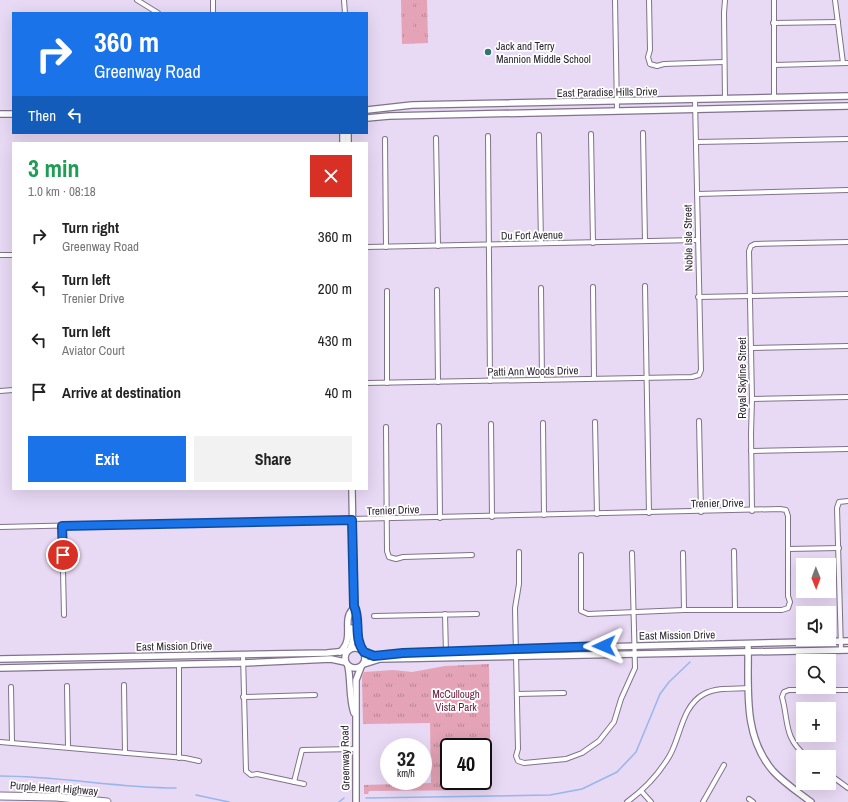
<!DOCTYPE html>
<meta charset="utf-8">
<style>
body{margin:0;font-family:"Archivo Narrow",sans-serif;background:#f2f2f2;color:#222;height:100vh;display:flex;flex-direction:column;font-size:15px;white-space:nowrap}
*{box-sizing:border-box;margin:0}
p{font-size:13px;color:#767676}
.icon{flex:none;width:22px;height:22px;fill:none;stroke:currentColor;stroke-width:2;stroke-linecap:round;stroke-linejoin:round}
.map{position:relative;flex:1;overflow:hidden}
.panel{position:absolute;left:12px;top:142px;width:356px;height:348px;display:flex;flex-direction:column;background:#fff;border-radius:0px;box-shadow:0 4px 16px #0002}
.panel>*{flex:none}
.top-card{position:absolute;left:12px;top:12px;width:356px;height:122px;border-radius:0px;box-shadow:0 4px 16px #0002;background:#1a73e8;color:#fff;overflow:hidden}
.needle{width:26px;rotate:179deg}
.tools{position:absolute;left:796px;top:558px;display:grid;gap:8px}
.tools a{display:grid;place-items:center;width:40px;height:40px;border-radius:0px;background:#fff;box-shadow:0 4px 16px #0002;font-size:20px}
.speed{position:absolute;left:380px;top:738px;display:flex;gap:8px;font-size:20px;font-weight:700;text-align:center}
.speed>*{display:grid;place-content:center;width:52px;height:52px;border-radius:50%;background:#fff;box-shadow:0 4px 16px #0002;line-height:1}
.speed small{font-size:10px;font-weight:400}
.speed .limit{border:2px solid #111;border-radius:6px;background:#fff;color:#111}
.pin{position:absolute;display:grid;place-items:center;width:34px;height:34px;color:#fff;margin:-17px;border:2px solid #fff;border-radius:50%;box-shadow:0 1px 4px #0007}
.me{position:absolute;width:44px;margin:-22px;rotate:269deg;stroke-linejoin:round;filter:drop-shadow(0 0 3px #0008)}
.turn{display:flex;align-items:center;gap:14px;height:84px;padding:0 16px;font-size:18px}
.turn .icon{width:52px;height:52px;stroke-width:2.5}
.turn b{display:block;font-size:28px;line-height:34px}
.then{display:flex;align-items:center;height:38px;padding:0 16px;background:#0003;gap:8px;font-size:15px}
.round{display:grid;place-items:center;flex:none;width:42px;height:42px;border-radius:0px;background:#f2f2f2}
.headline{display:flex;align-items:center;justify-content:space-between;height:68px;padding:0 16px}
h1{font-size:24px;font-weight:700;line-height:30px;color:#1e9e55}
.primary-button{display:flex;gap:8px;margin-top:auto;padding:8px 16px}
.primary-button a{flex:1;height:46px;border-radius:0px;background:#1a73e8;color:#fff;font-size:16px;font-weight:700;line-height:46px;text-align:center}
.primary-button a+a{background:#f2f2f2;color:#222}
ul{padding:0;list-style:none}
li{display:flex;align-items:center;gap:12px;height:52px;padding:0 16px}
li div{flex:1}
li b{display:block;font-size:15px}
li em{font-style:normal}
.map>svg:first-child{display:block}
.grass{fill:url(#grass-tufts);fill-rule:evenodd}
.pitch{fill:#e4a3b7}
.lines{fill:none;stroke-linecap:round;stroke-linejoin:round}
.stream{stroke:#97b6ec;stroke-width:1.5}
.street-casing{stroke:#81738c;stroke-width:6}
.secondary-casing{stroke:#81738c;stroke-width:8}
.highway-casing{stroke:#81738c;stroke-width:9}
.street{stroke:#fff;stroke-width:4}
.secondary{stroke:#fff;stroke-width:5.5}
.highway{stroke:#fff;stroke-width:7}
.route-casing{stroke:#114b97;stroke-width:10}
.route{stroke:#1a73e8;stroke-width:7}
.poi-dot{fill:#2e7670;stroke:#fff;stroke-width:1.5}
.labels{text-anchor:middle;stroke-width:3.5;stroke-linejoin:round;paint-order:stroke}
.poi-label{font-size:11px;fill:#2b252f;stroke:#fff;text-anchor:start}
.street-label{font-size:11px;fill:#2b252f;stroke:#fff}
.park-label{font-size:11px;fill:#6a1c3d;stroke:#fff}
</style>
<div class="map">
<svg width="848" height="802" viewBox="0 0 848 802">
<defs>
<pattern id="grass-tufts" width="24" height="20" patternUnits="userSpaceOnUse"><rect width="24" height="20" fill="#e4a3b7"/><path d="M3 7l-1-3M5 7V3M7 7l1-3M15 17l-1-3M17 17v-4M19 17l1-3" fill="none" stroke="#b98595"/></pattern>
</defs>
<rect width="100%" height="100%" fill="#e8d9f4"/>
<!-- grass -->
<g class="grass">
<path d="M401,0H427L428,43L402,44Z"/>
<path d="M489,664L491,790L369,791L368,794H364V785L431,783L430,723L363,724L362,677L364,672L393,670L412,672L445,666ZM449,747H483V781H449Z"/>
</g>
<!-- pitch -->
<g class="pitch">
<path d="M405,0H413V14L406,15Z"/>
<rect x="417" y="0" width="7" height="14"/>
<path d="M424,22L425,39H417V23Z"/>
<path d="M406,23H413L414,39H406Z"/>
<path d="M435,669L447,673L439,694L427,690Z"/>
</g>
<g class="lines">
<!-- stream -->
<g class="stream">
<path d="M0,776C59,776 117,788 176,788"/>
<path d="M196,795L229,802"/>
<path d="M366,798L550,795L582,789L617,772L636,752L660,694L669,682L690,662"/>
<path d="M339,802L344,798"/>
</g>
<defs>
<g id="street">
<path d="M137,0L158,13"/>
<path d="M213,0V13"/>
<path d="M344,0L345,13"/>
<path d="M615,0L617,110"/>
<path d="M649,0L650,50L648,57L650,64L657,66L664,64L724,62"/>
<path d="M725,0L724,13L725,99"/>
<path d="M774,0V98"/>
<path d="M835,0L843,63"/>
<path d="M773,23L838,22"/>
<path d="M774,65L848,63"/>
<path d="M643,133L645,241"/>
<path d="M591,134L593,243"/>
<path d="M539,135L541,243"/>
<path d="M488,136L490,381"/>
<path d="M436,138L438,246"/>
<path d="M385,139L386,247"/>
<path d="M696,142L848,139"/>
<path d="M697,194L848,190"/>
<path d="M367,247L697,240"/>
<path d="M0,255H13"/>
<path d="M645,286L649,513"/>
<path d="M593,287L594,378"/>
<path d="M541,288L542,380"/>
<path d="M437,290L438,382"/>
<path d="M698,297L848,294"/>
<path d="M752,348L848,346"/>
<path d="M367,383L692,377L699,375L701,370L695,100"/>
<path d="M387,383V291"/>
<path d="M0,391L13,390"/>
<path d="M752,399L848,397"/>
<path d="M699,421L701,512"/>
<path d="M595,422L597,514"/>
<path d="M543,423L544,515"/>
<path d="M491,424L492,517"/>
<path d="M439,426L440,518"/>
<path d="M386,427L387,551L389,557L396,559L403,557L472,555"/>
<path d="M751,451L848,449"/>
<path d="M752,511L751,434L752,399L749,251L751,246L755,244L848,242"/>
<path d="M62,526L64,615"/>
<path d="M0,527L780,509L786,510L788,516V596L790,602L788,608L782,610H684L588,614L581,611V555"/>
<path d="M788,549L839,548"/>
<path d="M734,551L735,609"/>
<path d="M519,552V584L515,608L518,749L516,756L518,761L524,763L566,759L582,753L599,741L614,722L621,699L635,668L632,553"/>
<path d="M683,553L684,610"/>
<path d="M445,614L446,654"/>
<path d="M374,616L477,614"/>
<path d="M841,650L837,508L839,502L848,501"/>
<path d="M243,655L246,771L251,775L257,774L304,784"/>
<path d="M179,664V758"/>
<path d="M124,685L125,753"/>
<path d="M67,686L68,747"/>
<path d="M11,687L12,743"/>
<path d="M517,694L564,693"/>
<path d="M243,697L315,695"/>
<path d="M0,742L185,758L199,761"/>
<path d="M807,757C783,737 789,722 782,697L784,692L789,690H848"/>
<path d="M829,774L848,788"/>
<path d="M294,782L302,750L355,749"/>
<path d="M642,792L651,802"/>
<path d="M749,799L753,802"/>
<path d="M627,802C645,789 659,774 670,755C681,735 682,706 704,694C717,687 734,689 749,688"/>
<path d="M703,802L724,765"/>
</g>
<g id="secondary">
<path d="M367,110L412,105L848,96"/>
<path d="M0,114H13"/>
<path d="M367,118L389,116L848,106"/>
<path d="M343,133V143"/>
<path d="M348,133V143"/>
<path d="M352,489L354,606C360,617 355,635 362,650"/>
<path d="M748,644C749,687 742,735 773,771C784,783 798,792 811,802"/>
<circle cx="355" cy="658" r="10"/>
<path d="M350,649L353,640L352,628"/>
<path d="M340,652C355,639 342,621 352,610"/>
<path d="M364,652L376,656L403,653L516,649L848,641"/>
<path d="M0,659L327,653L347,651"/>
<path d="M364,664L380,659L848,650"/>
<path d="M348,666C351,681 349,699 354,713"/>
<path d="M0,668L243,663L331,659L345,662"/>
<path d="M356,802V680L361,667"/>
</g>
<path id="highway" d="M0,796L56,797L107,802"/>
</defs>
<!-- street casing -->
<use href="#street" class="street-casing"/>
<!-- secondary casing -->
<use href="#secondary" class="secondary-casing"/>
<!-- highway casing -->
<use href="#highway" class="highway-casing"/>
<!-- street -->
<use href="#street" class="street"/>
<!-- secondary -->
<use href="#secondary" class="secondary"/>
<!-- highway -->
<use href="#highway" class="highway"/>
</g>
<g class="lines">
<defs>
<path id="route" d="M63,555L62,526L352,520L354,606C361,620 353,638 364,652L374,656L403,653L604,646"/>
</defs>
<!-- route casing -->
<use href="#route" class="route-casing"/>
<!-- route -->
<use href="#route" class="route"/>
</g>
<!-- markers -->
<circle class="poi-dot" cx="488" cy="52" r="4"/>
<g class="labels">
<!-- poi labels -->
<g class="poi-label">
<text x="496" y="50">Jack and Terry<tspan x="496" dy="13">Mannion Middle School</tspan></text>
</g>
<!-- street labels -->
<g class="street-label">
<text transform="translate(607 92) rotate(-1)" y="4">East Paradise Hills Drive</text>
<text transform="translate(532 235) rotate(-1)" y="4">Du Fort Avenue</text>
<text transform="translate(688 238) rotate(-91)" y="4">Noble Isle Street</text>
<text transform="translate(533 371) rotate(-1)" y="4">Patti Ann Woods Drive</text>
<text transform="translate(742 378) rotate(-90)" y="4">Royal Skyline Street</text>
<text transform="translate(717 503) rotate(-1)" y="4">Trenier Drive</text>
<text transform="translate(393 510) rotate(-2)" y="4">Trenier Drive</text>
<text transform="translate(677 635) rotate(-1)" y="4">East Mission Drive</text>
<text transform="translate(174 646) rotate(-1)" y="4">East Mission Drive</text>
<text transform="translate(345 758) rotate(-91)" y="4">Greenway Road</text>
<text transform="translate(54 788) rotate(4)" y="4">Purple Heart Highway</text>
</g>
<!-- park labels -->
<g class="park-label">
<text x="456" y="698">McCullough<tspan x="456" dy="13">Vista Park</tspan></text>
</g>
</g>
</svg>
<div class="tools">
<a><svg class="needle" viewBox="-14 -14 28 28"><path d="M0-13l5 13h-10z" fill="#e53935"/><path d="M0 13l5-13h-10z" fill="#767676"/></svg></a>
<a><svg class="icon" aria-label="sound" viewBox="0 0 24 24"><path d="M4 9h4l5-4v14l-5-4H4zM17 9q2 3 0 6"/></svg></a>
<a><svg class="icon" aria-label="search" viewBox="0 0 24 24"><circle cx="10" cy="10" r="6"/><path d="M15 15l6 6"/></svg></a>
<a>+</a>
<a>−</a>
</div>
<div class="speed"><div>32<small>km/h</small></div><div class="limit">40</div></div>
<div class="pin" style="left:63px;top:555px;background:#d93025"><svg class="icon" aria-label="arrive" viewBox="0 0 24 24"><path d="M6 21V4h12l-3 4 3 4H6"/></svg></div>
<svg class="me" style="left:604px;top:646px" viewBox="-20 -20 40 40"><path d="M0-17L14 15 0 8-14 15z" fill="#1a73e8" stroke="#fff" stroke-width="4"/></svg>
<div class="top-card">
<div class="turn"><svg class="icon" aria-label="right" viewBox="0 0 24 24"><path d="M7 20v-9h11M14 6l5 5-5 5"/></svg><div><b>360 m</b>Greenway Road</div></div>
<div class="then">Then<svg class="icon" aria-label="left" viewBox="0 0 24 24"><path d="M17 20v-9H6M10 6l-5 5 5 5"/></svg></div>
</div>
<section class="panel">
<div class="headline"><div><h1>3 min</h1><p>1.0 km · 08:18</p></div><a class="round" style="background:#d93025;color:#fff"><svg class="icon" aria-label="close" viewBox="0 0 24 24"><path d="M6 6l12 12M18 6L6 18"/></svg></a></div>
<ul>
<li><svg class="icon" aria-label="right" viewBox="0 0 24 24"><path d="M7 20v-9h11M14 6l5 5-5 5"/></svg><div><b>Turn right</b><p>Greenway Road</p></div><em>360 m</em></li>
<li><svg class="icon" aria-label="left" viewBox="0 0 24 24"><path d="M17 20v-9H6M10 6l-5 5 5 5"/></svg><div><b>Turn left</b><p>Trenier Drive</p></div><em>200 m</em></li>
<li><svg class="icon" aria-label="left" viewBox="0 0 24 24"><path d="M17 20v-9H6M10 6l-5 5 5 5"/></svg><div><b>Turn left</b><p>Aviator Court</p></div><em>430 m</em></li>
<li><svg class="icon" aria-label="arrive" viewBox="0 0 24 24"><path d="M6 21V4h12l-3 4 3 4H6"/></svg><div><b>Arrive at destination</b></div><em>40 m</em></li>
</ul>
<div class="primary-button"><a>Exit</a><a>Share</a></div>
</section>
</div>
